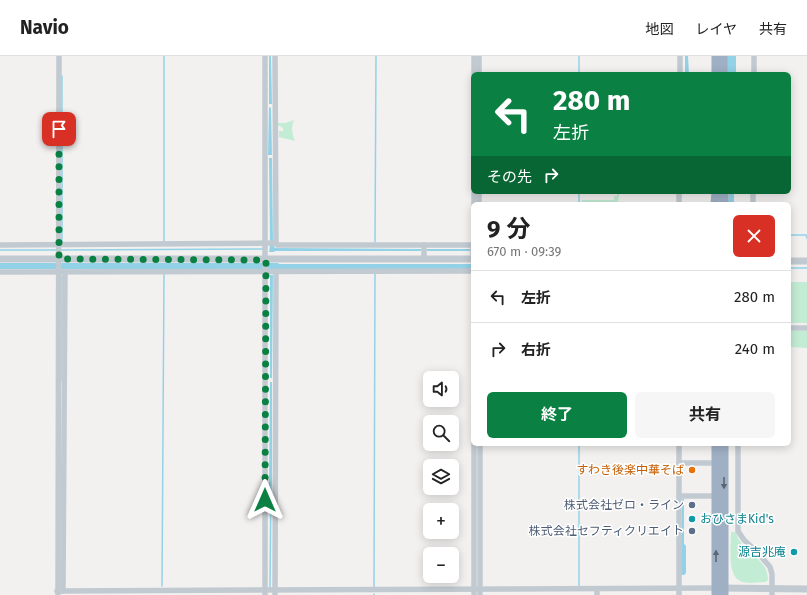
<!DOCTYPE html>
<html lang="ja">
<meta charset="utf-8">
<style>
body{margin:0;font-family:"Fira Sans","Noto Sans JP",sans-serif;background:#f6f6f6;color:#222;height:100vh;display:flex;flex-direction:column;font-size:15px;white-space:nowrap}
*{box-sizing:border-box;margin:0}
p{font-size:13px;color:#767676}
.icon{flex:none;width:22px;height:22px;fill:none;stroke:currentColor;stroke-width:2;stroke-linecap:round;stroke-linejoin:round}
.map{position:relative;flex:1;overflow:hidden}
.sheet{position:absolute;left:471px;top:146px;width:320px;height:244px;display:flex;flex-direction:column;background:#fff;border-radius:6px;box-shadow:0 2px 10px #0003}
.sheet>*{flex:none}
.guide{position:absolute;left:471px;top:16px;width:320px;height:122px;border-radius:6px;box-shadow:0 2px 10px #0003;background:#0b8043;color:#fff;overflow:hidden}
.fabs{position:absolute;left:423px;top:315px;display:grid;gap:8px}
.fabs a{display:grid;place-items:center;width:36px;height:36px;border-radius:6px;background:#fff;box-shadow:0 2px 10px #0003;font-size:20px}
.pin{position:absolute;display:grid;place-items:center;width:34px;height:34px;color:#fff;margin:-17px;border-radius:8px;box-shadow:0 2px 6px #0006}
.me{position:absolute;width:44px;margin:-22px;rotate:0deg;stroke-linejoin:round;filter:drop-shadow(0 0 3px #0008)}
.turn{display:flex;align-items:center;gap:14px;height:84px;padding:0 16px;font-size:18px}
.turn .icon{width:52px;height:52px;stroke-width:2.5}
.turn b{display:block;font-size:28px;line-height:34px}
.then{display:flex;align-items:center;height:38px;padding:0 16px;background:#0003;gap:8px;font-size:15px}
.round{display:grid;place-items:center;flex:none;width:42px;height:42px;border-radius:6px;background:#f6f6f6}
.headline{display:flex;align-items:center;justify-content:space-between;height:68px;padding:0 16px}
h1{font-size:24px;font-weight:700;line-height:30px}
.cta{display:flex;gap:8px;margin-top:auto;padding:8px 16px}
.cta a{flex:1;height:46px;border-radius:6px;background:#0b8043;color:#fff;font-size:16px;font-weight:700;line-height:46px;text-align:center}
.cta a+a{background:#f6f6f6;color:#222}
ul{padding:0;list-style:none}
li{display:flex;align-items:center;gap:12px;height:52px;padding:0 16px;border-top:1px solid #e0e0e0}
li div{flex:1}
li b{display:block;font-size:15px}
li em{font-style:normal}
header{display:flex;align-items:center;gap:24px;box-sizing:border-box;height:56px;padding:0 20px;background:#fff;border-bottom:1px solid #e0e0e0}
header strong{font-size:19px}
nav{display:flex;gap:22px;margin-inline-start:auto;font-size:14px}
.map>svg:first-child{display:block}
.green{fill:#c3ecd4}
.water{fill:#93d2e6}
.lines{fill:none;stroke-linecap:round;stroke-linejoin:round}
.stream{stroke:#93d2e6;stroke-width:1.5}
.canal{stroke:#93d2e6;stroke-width:6}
.river{stroke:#93d2e6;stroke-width:10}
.minor{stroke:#c2cad1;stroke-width:5.5}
.tertiary{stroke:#c2cad1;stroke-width:7}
.trunk{stroke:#9fb0c4;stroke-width:9}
.oneway{fill:#5b6672}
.route{stroke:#0b8043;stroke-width:7;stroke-dasharray:0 12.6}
.food-dot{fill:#e8710a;stroke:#fff;stroke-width:1.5}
.service-dot{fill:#5c6f8a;stroke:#fff;stroke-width:1.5}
.culture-dot{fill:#0f9aa8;stroke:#fff;stroke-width:1.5}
.labels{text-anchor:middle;stroke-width:3;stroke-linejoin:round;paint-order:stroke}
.food-label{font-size:12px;fill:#c56008;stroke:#fff;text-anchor:end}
.service-label{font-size:12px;fill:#4e5e75;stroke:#fff;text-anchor:end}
.culture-label{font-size:12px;fill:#0d838f;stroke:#fff;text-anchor:start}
</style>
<header>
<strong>Navio</strong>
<nav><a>地図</a><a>レイヤ</a><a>共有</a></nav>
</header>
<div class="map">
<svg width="807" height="539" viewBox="0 0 807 539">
<rect width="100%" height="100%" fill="#f3f1f0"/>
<!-- green -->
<g class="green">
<path d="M294,64C291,72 292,77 295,85L279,81V75H283V72L278,69V67H285Z"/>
<path d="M617,136H619L618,148H580L582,144H614V140H617Z"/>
<rect x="789" y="226" width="18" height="41"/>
<path d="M789,275H807V292L789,291Z"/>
<path d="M731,476H736C737,479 738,483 740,485C749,499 768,505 768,524L766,526C759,526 750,528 743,526C726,522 731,489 731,476Z"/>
</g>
<!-- water -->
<g class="water">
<path d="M269,0H271L272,48H269Z"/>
<path d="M685,0H688L689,18H685Z"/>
<path d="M269,51L271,52L272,99H268Z"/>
<path d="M269,102H272L273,185H270Z"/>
<path d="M729,136H734V148H728Z"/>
<path d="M270,189H273L275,192L421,193V195H275L274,196H269Z"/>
<rect x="427" y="193" width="43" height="2"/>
<path d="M270,208H471L472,211L470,213H270Z"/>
<path d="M270,219H273L272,322H270Z"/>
<path d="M270,326H272V430H269Z"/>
<path d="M682,443H684V498H681Z"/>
</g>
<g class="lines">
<!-- stream -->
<g class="stream">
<path d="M579,18V0"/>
<path d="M62,20V186"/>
<path d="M579,148V136"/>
<path d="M789,179H806L807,182"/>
<path d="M164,186V0"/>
<path d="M375,186L376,0"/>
<path d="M0,194H57"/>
<path d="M61,194L263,193"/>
<path d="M62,210V213"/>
<path d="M789,212H807"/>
<path d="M164,213V211"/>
<path d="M62,325V220"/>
<path d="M162,530L164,218"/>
<path d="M579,530V388"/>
<path d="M374,531L375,218"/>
<path d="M270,532L271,428"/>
<path d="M374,539V538"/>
</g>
<!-- canal -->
<g class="canal">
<path d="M0,210H277"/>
<path d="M683,491V516"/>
</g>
<!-- river -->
<path class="river" d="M731,18V0"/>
<!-- minor -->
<g class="minor">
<path d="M275,0L276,187L277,189H473"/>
<path d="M474,0V18"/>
<path d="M754,0V18"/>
<path d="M479,18V0"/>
<path d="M680,18V0"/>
<path d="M474,148V136"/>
<path d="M479,148V136"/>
<path d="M679,148V136"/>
<path d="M753,148V136"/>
<path d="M0,189L276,187"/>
<path d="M473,190V198"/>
<path d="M424,203V189"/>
<path d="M0,216L473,215"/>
<path d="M789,272H807"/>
<path d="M480,388V539"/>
<path d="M679,388V539"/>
<path d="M738,388V475L744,484L757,496L770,511L772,518V539"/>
<path d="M679,407H717"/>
<path d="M679,440H717"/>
<path d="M597,533V539"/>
<path d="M57,535L716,532"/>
<path d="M63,535L65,216"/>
<path d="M58,539L59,0"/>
<path d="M265,539V0"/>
<path d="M275,539L276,215"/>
<path d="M474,539V388"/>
</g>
<!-- tertiary -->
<g class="tertiary">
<path d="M0,203H473"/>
<path d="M789,205H807"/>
<path d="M720,532L807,533"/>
</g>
<!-- trunk -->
<g class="trunk">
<path d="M716,18V0"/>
<path d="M723,18V0"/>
<path d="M724,136V148"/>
<path d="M715,148L716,136"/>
<path d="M716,539V388"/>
<path d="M724,539V388"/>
</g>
</g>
<!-- one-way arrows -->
<defs><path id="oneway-solid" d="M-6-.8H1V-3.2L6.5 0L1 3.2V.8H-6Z"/></defs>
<g class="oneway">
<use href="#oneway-solid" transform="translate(724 427) rotate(90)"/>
<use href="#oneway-solid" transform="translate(716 500) rotate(-90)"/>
</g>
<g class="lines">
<!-- route -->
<path class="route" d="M59,73V203L266,204L265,444"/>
</g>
<!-- markers -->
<circle class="food-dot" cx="692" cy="414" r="4"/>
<g class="service-dot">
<circle cx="692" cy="449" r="4"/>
<circle cx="692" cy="475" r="4"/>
</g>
<g class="culture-dot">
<circle cx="692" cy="463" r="4"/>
<circle cx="794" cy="496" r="4"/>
</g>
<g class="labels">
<!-- food labels -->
<g class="food-label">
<text x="684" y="418">すわき後楽中華そば</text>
</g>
<!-- service labels -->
<g class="service-label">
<text x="684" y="453">株式会社ゼロ・ライン</text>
<text x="684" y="479">株式会社セフティクリエイト</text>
</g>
<!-- culture labels -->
<g class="culture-label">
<text x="700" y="467">おひさまKid's</text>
<text x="786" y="500" text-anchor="end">源吉兆庵</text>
</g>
</g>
</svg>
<div class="fabs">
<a><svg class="icon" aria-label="sound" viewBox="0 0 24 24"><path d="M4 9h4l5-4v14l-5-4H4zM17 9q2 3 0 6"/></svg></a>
<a><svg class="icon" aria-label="search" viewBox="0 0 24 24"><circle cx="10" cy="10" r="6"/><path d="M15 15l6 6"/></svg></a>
<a><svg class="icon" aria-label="layers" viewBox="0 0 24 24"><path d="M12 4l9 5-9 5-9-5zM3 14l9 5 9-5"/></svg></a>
<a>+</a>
<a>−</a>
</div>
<div class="pin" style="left:59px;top:73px;background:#d93025"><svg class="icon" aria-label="arrive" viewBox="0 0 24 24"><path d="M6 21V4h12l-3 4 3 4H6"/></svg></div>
<svg class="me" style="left:265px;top:444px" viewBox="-20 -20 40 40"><path d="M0-17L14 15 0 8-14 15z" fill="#0b8043" stroke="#fff" stroke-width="4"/></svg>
<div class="guide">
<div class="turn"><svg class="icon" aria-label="left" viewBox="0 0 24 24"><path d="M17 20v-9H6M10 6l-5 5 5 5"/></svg><div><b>280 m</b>左折</div></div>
<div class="then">その先<svg class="icon" aria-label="right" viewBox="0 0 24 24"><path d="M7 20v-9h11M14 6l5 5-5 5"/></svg></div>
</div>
<section class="sheet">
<div class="headline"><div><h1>9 分</h1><p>670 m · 09:39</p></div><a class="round" style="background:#d93025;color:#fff"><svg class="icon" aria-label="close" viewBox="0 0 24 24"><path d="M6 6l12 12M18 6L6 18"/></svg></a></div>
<ul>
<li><svg class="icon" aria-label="left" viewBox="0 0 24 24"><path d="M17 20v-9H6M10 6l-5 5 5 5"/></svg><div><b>左折</b></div><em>280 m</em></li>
<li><svg class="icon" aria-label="right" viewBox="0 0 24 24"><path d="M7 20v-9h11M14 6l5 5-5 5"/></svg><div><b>右折</b></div><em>240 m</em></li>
</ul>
<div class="cta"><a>終了</a><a>共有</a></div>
</section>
</div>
